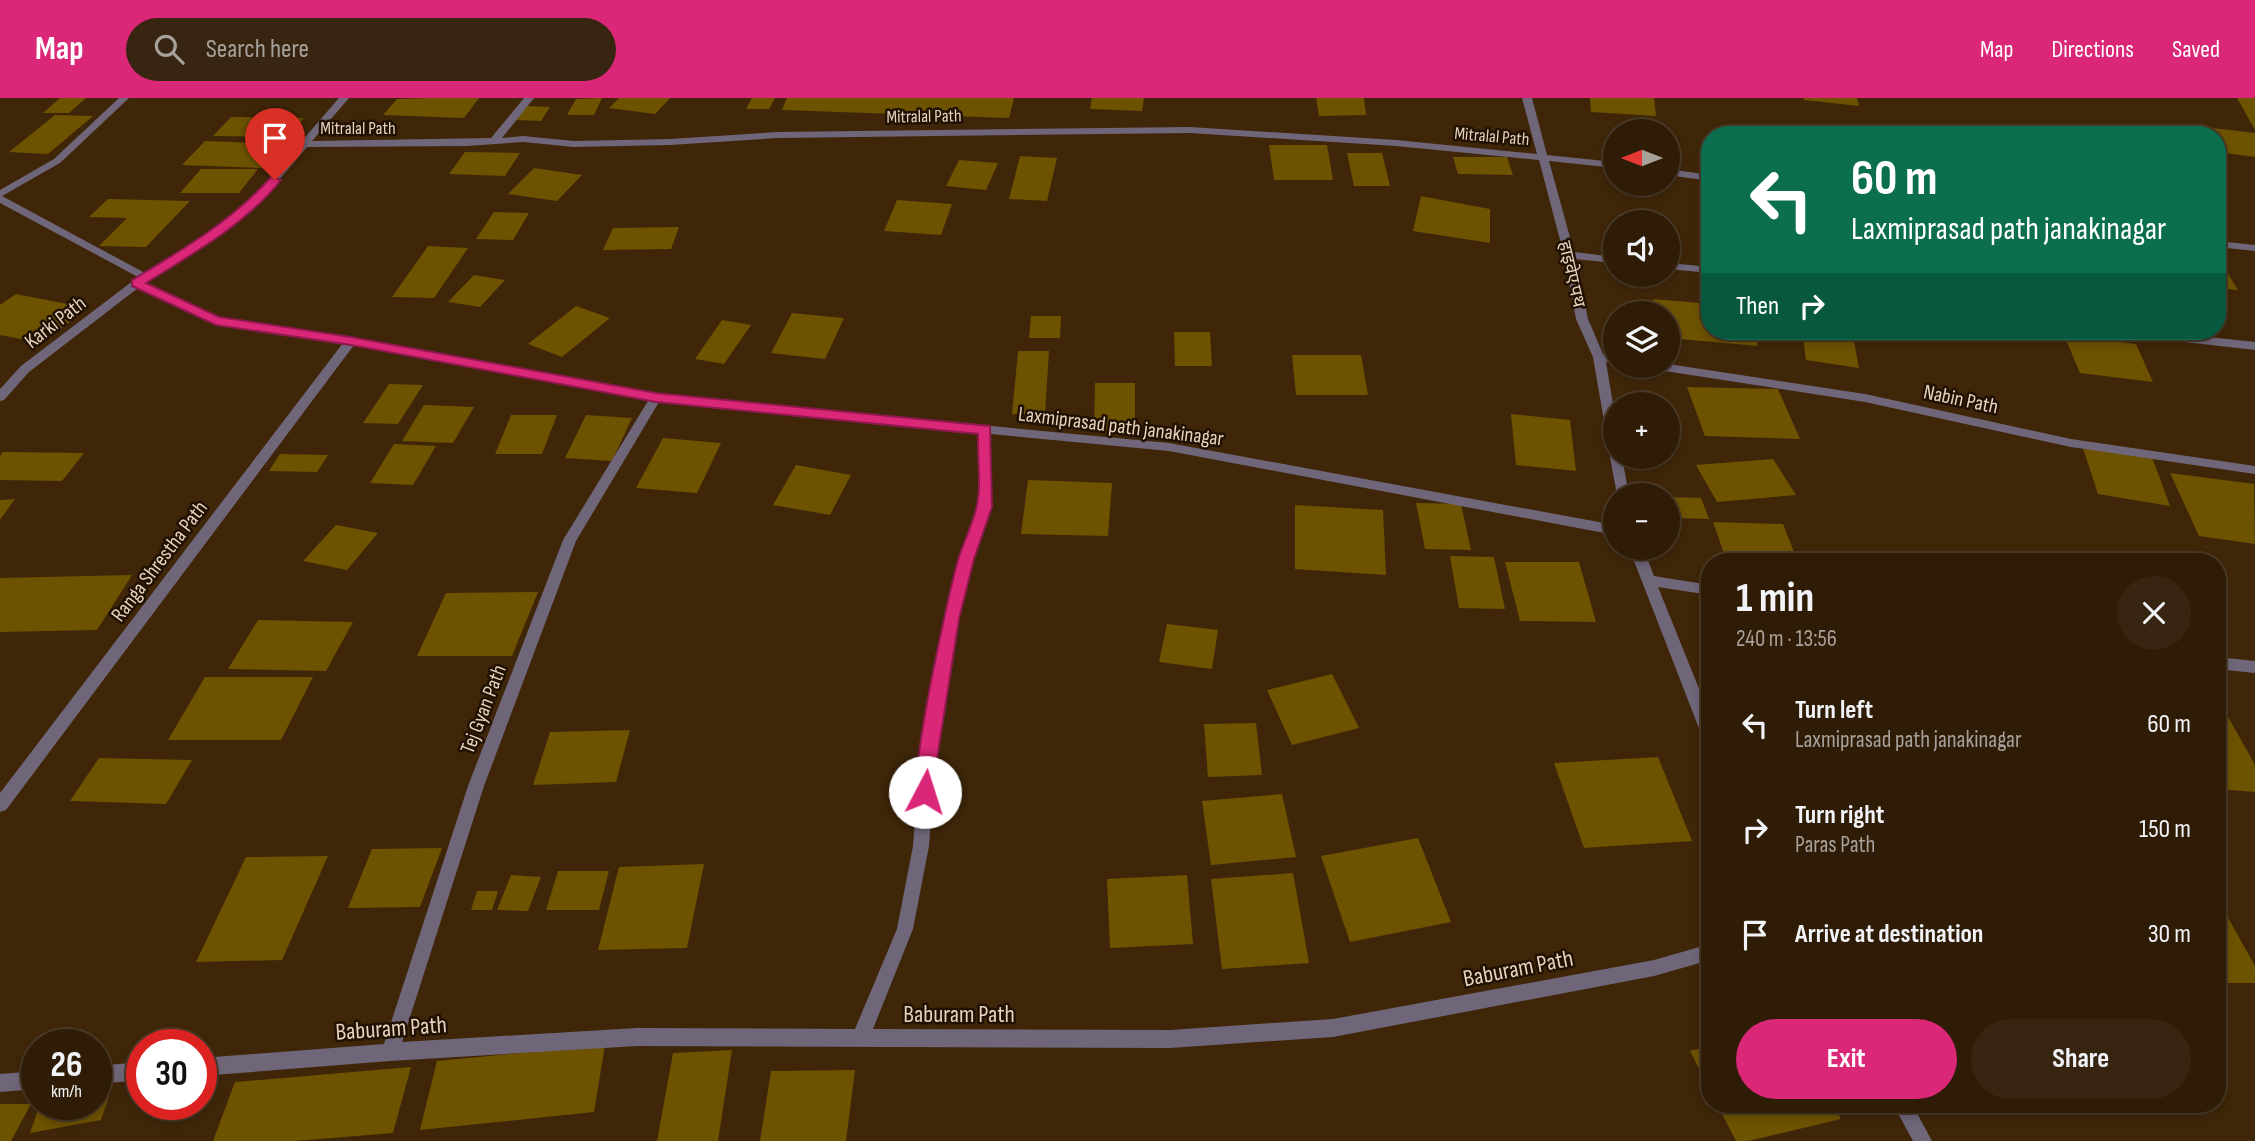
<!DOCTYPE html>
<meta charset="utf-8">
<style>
body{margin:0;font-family:"Sofia Sans Condensed","Noto Sans Devanagari",sans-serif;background:#372511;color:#f1f3f6;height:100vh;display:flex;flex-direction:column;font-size:26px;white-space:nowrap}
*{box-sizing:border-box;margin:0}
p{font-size:23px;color:#a7a19b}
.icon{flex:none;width:38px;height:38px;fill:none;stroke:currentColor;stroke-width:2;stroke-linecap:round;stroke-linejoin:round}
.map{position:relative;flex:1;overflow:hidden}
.details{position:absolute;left:1701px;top:455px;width:525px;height:560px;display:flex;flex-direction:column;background:#2f1c07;border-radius:28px;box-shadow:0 4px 10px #0003,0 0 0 2px #4a3a28}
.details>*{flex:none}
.guide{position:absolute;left:1701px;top:28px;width:525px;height:214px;border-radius:28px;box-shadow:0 4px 10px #0003,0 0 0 2px #4a3a28;background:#0b6e4f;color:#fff;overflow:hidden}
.needle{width:46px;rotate:270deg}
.fabs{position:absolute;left:1603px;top:21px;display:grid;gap:14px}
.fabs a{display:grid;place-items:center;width:77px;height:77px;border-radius:50%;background:#2f1c07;box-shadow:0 4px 10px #0003,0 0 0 2px #4a3a28;font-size:35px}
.speed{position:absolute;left:21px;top:931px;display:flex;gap:14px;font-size:35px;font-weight:700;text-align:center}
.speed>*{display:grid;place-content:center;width:91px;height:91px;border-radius:50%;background:#2f1c07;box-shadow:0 4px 10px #0003,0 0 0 2px #4a3a28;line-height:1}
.speed small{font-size:18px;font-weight:400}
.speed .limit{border:10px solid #d22;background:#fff;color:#111}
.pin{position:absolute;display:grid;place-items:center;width:60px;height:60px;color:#fff;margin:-72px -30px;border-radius:50% 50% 50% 0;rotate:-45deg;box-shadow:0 0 7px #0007}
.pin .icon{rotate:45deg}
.me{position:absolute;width:77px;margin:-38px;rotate:5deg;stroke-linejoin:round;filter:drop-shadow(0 0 5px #0008)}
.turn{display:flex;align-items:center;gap:24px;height:147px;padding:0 35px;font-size:32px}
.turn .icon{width:91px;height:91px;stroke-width:2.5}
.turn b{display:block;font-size:49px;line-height:60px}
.then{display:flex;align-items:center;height:66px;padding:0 35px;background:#0003;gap:14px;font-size:26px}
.round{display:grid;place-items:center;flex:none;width:74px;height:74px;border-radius:37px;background:#372511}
.headline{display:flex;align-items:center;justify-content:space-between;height:119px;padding:0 35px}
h1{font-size:42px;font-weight:700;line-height:52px}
.cta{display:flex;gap:14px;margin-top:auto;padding:14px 35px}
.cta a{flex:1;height:80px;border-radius:42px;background:#db2777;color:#fff;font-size:28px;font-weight:700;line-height:80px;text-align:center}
.cta a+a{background:#372511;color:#f1f3f6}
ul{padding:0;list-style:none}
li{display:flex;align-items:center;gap:21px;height:105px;padding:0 35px}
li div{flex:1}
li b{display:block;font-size:26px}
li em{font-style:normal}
header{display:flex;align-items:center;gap:42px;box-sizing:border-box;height:98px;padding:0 35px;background:#db2777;color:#fff}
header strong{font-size:33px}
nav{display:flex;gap:38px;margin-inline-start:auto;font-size:24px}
.search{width:490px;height:63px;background:#372511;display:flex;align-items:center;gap:18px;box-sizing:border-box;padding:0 24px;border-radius:38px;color:#a7a19b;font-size:26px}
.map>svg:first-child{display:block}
.building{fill:#6d5200}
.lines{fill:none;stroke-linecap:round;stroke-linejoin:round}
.street{fill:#6f667a;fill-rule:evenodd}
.route{fill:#db2777;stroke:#8e194d;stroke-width:2}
.labels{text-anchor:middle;stroke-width:5;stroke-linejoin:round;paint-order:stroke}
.far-street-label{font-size:18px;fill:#e7d2bf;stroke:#201103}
.street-label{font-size:21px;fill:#e7d2bf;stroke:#201103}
.near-street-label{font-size:24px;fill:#e7d2bf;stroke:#201103}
</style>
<header>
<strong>Map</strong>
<div class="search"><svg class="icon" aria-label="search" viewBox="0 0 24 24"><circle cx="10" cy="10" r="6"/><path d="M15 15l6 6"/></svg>Search here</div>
<nav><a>Map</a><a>Directions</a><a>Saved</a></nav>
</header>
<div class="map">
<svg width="2255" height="1043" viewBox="0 0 2255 1043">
<rect width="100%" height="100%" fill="#3f2609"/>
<!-- building -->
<g class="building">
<path d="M60,0H86L69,15H43Z"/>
<path d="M428,0H479L464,20L383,17L397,1Z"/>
<path d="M602,0L594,17H567L576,1Z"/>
<path d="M619,0H670L655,16L609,10Z"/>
<path d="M752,0H775L769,11H746Z"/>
<path d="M787,0H1014L1009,20L782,12Z"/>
<path d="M1092,0H1144L1142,13L1090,11Z"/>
<path d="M1316,0H1364L1366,17L1319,18Z"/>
<path d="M1590,0H1654L1656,18L1591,14Z"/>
<path d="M1804,0H1857L1859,8L1804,2Z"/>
<path d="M2237,0H2255V32Z"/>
<path d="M526,8L550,9L541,23L516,22Z"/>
<path d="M55,17L93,18L48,56L9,54Z"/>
<path d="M231,19L304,20L288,39L213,38Z"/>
<path d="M2179,26L2255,35V59L2217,54V37H2185Z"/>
<path d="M205,43L282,46L261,70L182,67Z"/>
<path d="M1269,47H1327L1333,82H1274Z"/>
<path d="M465,54L520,55L505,78L449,76Z"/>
<path d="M1347,55H1382L1390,88H1354Z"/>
<path d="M1020,58L1057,60L1047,103L1009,101Z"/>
<path d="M1453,59H1507L1513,77L1458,76Z"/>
<path d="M959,62L998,65L986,92L946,88Z"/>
<path d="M534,70L582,77L557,103L508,96Z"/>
<path d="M201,71H258L239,95H180Z"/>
<path d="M1421,98L1490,111V145L1413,133Z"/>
<path d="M108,101L190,103L146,149L99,148L127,120L89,119Z"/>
<path d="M897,102L952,106L941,137L884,133Z"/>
<path d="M494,114L529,115L513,142L476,141Z"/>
<path d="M679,129L671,151L603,152L613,130Z"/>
<path d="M428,148L468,150L434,200L392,199Z"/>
<path d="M2217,158L2238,192L2217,190Z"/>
<path d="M474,177L505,182L480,209L448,204Z"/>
<path d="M16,196L88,210L42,245L0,237V207Z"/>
<path d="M1653,201L1710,206V233H1754L1758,248L1668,240V215H1656Z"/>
<path d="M576,208L610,220L562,259L528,246Z"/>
<path d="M792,215L844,220L825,261L771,255Z"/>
<path d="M1031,218H1061L1060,240H1029Z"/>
<path d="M722,222L751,227L724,266L695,261Z"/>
<path d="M1802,233H1852L1859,270L1806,262Z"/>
<path d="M1174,234H1210L1212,268H1175Z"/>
<path d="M2064,237L2136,246L2153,284L2080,275Z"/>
<path d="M1018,253H1049L1045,316H1012Z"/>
<path d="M1292,257H1361L1368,297H1296Z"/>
<path d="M1095,285H1135V333H1094Z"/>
<path d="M389,286L423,287L398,326L363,325Z"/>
<path d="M1687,289L1778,291L1800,341L1705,338Z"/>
<path d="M424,307L474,309L453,345L402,343Z"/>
<path d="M1511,316L1570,322L1576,373L1516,367Z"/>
<path d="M511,317H557L542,356H495Z"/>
<path d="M586,317L632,320L612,363L565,360Z"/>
<path d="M663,340L721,345L697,395L636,390Z"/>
<path d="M394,346L436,348L413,387L370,385Z"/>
<path d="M2082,347L2152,359L2170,408L2098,396Z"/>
<path d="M3,354L84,355L62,383L0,382V358Z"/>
<path d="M280,356L328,357L317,374L269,373Z"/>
<path d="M1773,361L1796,397L1717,404L1696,367Z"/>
<path d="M796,367L851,377L830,417L773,407Z"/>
<path d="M2170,375L2254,386L2255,446L2199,438Z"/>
<path d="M1028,382L1112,385L1108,438L1021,436Z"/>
<path d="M1668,399L1701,400L1709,421L1675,420Z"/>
<path d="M15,401L0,422V402Z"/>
<path d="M1416,405L1461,406L1471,452L1425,451Z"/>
<path d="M1295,407L1383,412L1386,477L1295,471Z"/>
<path d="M1713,424L1783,426L1798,464H1727Z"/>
<path d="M336,427L378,435L347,472L303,463Z"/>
<path d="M1450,458L1494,459L1505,511L1459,510Z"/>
<path d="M1505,464H1579L1596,524L1520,523Z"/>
<path d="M132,477L97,532L0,534V480Z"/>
<path d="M538,494L512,558H417L446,495Z"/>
<path d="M258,522L353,524L326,573L228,571Z"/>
<path d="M1167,526L1218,532L1212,571L1159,564Z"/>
<path d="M1332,576L1359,630L1292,647L1267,592Z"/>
<path d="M205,579H313L281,642H168Z"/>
<path d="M2217,599L2255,667V694L2217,691Z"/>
<path d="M1256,625L1262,677L1208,679L1204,626Z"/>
<path d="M630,632L616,684L533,687L550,634Z"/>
<path d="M1658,659L1692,743L1584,750L1554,665Z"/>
<path d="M99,660L192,662L166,706L70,703Z"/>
<path d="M1282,696L1296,759L1211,767L1202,703Z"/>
<path d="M1418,740L1451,824L1350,844L1321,758Z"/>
<path d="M442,750L420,809L348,810L372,751Z"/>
<path d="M328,758L282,862L196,864L246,759Z"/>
<path d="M704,766L687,850L598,852L619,769Z"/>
<path d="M558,773H609L599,812H546Z"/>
<path d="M1293,775L1309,865L1222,871L1211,781Z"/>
<path d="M511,777L541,779L528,813L497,812Z"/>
<path d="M1187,777L1193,846L1110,850L1107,781Z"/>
<path d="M477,793H498L492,812H471Z"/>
<path d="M2217,800L2255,868V885H2217Z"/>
<path d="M605,947L594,1014L420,1032L437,963Z"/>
<path d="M1710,948V992L1690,953Z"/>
<path d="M732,952L718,1043H657L673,955Z"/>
<path d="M411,969L393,1035L295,1043H213L235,984Z"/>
<path d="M855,972L846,1043H760L771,973Z"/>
<path d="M111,992L101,1022L30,1035L40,1006H96V995Z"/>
<path d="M0,1006H31L11,1043H0Z"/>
<path d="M1717,1006H1833L1841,1021L1748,1043H1736Z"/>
</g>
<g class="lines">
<!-- street -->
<g class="street">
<path d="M119,0H129L60,65L2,98L145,175L205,139L255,97L339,0H349L312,43L491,40L524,0H534L502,40L523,38L574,43L670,41L778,34L1190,29L1396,42L1537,56L1522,0H1532L1547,57L1615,64V70L1549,63L1574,154L1615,159V165L1575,161L1588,221L1603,256L1615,257V265L1606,264L1615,318V359H1622L1629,397H1617L1610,359L1613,356L1609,352L1593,259L1576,221L1564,157L1539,62L1396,48L1190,35L778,40L670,47L574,49L523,44L467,48L307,49L263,101L213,143L145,184L219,220L351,239L656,296L1169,345L1615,427V437L1169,353L991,336L990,409L973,461L958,521L935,667L929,748L913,831L873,931L1170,932L1333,921L1654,862L1710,846V862L1654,878L1333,939L1170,950L637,948L390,963L201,978V960L384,946L468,688L563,442L648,303L354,247L6,712L0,714V695L343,245L212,225L138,190L29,274L4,302L0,303V291L21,268L138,179L0,105V92L54,61ZM659,304L979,335L978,409L959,461L944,521L919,667L913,748L897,831L855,931L637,930L402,944L484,688L576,443Z"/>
<path d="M1668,71L1710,77V83L1668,77Z"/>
<path d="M2217,143L2255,147V153L2217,149Z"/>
<path d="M1668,165L1710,169V175L1668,171Z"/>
<path d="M2117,233H2152L2255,244V252L2123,237Z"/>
<path d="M1668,266L1865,296L2071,341L2255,368V376L2071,349L1865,304L1658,272L1652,268H1668Z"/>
<path d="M1629,450H1643L1654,478L1710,487V497L1658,489L1710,618V644L1705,642L1702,638Z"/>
<path d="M2217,559L2255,563V575L2217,571Z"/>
<path d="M142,964V982L96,986V968Z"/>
<path d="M37,973V991L0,994V976Z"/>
<path d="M1893,1006H1912L1932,1043H1913Z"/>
</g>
</g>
<!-- route -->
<path class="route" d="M271,79L281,82C246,126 194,155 146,185L219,219L351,239L656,295L990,328L992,409L974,461L959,521L931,699L925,702L918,699C908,678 949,493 958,462C963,445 972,428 976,411C982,388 977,359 978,336L656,304L351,247L216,227L132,188V182C182,152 232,123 271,79Z"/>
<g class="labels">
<!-- far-street labels -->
<g class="far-street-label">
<text transform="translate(924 18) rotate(-1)" y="6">Mitralal Path</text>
<text x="358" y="36">Mitralal Path</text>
<text transform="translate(1492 38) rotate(5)" y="6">Mitralal Path</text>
<text transform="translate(1572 176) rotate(77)" y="6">हाइवेए पथ</text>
</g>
<!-- street labels -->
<g class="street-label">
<text transform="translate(55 224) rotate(-38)" y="7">Karki Path</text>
<text transform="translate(1961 301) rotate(12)" y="7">Nabin Path</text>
<text transform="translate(1121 328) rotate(7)" y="7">Laxmiprasad path janakinagar</text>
<text transform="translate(159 463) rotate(-53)" y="7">Ranga Shrestha Path</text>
<text transform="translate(483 611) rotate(-69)" y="7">Tej Gyan Path</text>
</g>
<!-- near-street labels -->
<g class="near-street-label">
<text transform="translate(1518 870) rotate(-11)" y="8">Baburam Path</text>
<text x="959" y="924">Baburam Path</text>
<text transform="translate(391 930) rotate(-4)" y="8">Baburam Path</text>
</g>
</g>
</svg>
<div class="fabs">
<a><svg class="needle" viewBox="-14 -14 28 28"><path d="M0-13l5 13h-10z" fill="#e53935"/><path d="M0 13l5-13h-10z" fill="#a7a19b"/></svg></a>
<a><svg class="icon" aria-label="sound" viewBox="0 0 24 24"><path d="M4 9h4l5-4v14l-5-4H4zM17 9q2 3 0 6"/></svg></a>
<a><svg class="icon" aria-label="layers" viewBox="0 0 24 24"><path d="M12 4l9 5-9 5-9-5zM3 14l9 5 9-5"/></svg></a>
<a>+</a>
<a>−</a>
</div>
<div class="speed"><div>26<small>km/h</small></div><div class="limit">30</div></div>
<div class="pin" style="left:275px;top:82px;background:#d93025"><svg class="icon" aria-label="arrive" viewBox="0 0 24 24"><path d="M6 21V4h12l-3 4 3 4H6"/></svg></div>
<svg class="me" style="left:925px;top:694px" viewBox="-20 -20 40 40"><circle r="19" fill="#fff"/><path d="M0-13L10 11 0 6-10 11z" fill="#db2777"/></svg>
<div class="guide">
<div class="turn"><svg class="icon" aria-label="left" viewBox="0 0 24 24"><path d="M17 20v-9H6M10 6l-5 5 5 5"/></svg><div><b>60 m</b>Laxmiprasad path janakinagar</div></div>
<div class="then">Then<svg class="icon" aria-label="right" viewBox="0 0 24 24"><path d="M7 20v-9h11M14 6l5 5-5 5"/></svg></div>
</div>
<section class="details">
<div class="headline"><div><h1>1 min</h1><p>240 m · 13:56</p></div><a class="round"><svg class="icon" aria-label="close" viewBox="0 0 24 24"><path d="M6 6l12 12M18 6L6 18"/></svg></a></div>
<ul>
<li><svg class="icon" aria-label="left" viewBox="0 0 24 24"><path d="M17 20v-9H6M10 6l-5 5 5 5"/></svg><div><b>Turn left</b><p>Laxmiprasad path janakinagar</p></div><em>60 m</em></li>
<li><svg class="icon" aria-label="right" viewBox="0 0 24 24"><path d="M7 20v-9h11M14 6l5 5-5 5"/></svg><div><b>Turn right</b><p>Paras Path</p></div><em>150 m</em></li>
<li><svg class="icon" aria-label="arrive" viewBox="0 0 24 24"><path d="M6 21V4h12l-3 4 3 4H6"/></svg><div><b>Arrive at destination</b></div><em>30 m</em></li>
</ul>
<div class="cta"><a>Exit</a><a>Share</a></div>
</section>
</div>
